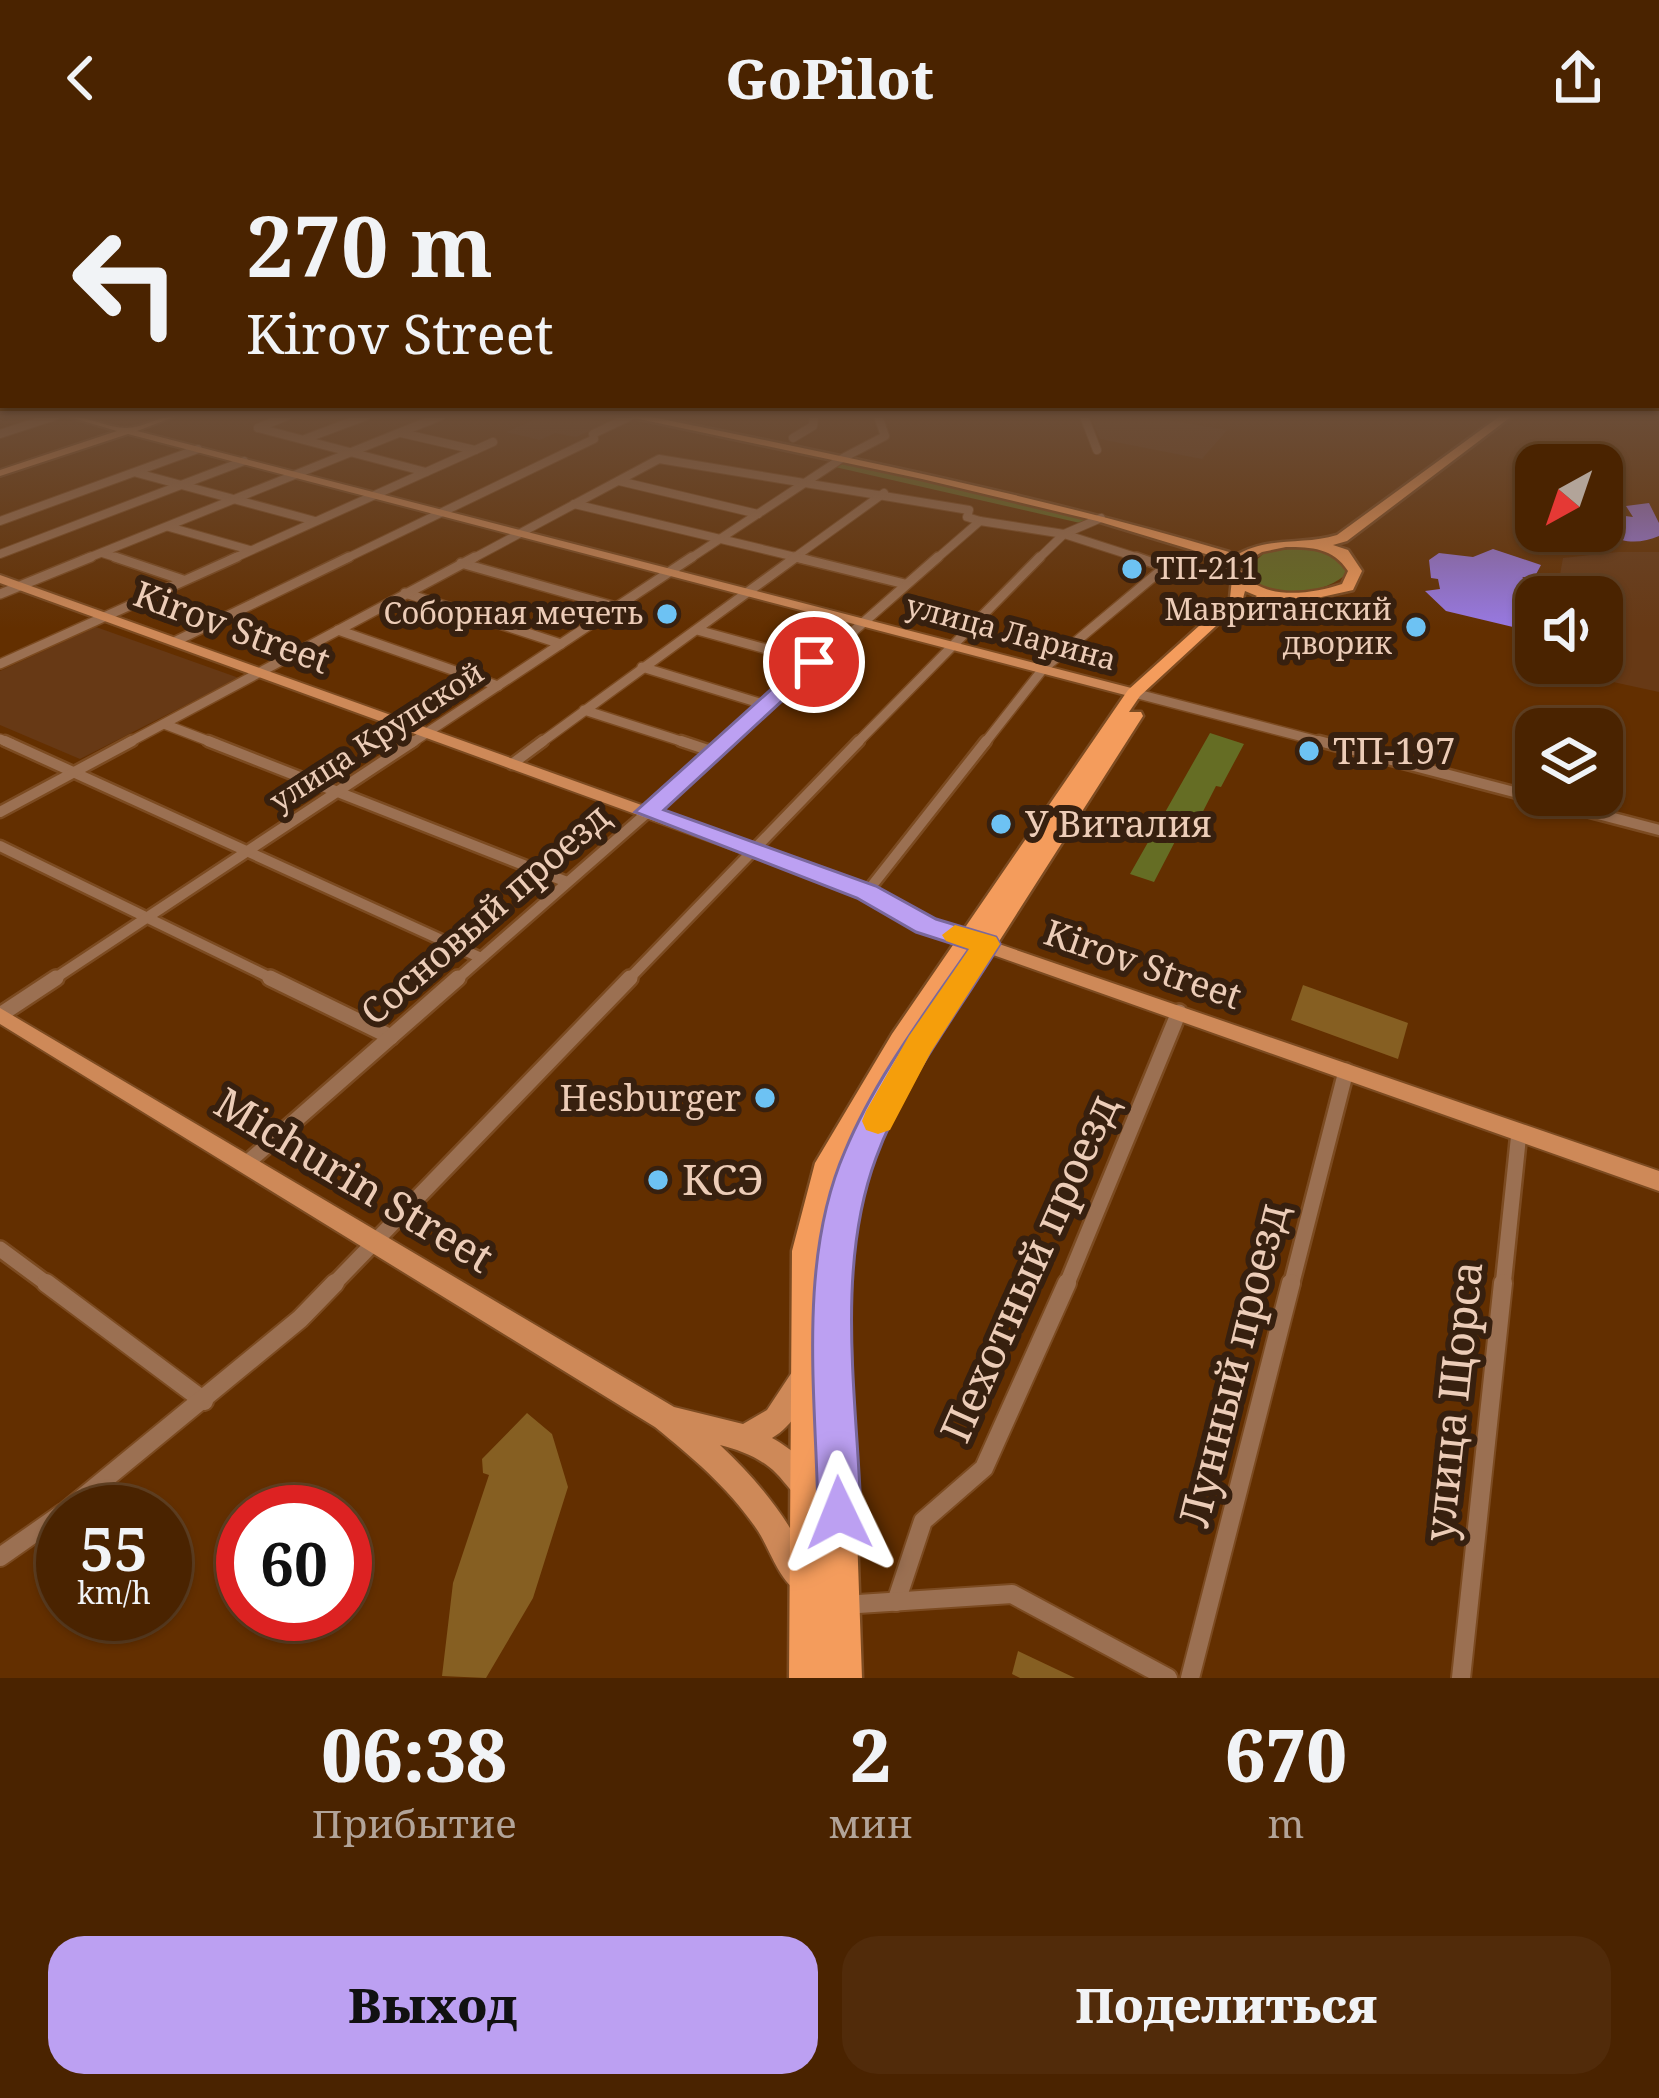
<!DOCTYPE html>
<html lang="ru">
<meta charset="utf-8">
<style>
body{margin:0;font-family:"Noto Serif",serif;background:#512b0a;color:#f1f3f6;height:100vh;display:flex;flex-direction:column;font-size:45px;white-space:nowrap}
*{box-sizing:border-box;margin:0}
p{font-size:39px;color:#b2a499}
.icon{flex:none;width:66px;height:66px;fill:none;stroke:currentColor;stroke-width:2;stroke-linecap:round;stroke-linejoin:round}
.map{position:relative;height:1522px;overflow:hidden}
.sheet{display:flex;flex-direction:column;background:#4a2300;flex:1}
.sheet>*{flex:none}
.hud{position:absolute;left:0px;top:0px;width:1659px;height:252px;box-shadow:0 3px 9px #0004,0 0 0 3px #614022;background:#4a2300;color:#f1f3f6;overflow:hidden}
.needle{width:78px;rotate:220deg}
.controls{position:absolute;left:1515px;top:288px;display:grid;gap:24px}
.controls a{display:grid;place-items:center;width:108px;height:108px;border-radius:24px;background:#4a2300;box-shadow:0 3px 9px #0004,0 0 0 3px #614022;font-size:60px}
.speed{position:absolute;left:36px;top:1329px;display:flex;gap:24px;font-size:60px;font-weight:700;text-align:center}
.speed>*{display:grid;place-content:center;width:156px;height:156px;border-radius:50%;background:#4a2300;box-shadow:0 3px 9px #0004,0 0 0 3px #614022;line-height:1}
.speed small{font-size:30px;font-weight:400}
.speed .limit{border:18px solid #d22;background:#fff;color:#111}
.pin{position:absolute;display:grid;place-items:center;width:102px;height:102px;color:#fff;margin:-51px;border:6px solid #fff;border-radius:50%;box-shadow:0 3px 12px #0007}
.me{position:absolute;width:132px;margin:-66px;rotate:358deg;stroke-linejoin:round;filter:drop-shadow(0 0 9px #0008)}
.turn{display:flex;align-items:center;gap:42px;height:252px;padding:0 48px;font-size:54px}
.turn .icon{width:156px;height:156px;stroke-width:2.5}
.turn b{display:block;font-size:84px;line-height:102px}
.eta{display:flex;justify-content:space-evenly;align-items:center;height:204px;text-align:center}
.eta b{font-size:72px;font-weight:800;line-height:84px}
.button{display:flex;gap:24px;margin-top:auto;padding:24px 48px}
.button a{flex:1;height:138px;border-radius:36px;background:#bca0f2;color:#111;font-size:48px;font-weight:800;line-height:138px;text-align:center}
.button a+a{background:#512b0a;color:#f1f3f6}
header{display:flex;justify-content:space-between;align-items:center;height:156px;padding:0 48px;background:#4a2300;font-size:54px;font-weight:800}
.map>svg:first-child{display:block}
.built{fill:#673915}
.green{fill:#656d24}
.water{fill:#9879e3}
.building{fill:#865f22}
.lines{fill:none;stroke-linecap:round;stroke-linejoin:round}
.street-far4-casing{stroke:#7c4b21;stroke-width:10}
.street-far3-casing{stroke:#7c4b21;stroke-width:12}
.street-far2-casing{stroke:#7c4b21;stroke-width:15}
.street-far1-casing{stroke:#7c4b21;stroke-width:20}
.street-casing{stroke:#7c4b21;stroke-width:22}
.secondary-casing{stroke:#7c4b21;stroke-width:4}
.primary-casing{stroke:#7c4b21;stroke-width:5}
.street-far4{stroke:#9b7052;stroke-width:8}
.street-far3{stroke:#9b7052;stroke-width:9}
.street-far2{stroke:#9b7052;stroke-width:10}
.street-far1{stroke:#9b7052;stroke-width:15}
.street{stroke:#9b7052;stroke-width:18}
.secondary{fill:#ce8958;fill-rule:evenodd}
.primary{fill:#f49c5c;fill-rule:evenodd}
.route{fill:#bca0f2;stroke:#7a689d;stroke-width:3}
.slow{fill:#f59e0b}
.poi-dot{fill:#6dc2f3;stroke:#37200f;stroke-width:4.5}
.labels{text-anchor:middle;stroke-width:12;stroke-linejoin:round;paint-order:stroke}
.far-poi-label{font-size:30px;fill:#ecccb7;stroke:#37200f;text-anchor:end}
.far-street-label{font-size:30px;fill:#ecccb7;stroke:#37200f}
.street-label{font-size:36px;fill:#ecccb7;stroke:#37200f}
.poi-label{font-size:36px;fill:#ecccb7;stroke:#37200f;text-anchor:start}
.near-street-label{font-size:42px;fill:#ecccb7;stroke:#37200f}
.near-poi-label{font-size:42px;fill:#ecccb7;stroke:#37200f;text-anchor:start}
</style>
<header><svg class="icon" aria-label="back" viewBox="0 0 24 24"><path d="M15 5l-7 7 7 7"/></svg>GoPilot<svg class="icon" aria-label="share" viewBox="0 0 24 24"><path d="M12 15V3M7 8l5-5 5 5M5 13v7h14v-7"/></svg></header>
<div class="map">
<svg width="1659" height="1522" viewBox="0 0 1659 1522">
<rect width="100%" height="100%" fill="#632f00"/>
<!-- built -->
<g class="built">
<path d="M543,260H576L607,267L576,281L555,277L540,284L506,276Z"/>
<path d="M1090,260H1143L1227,274L1202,303L1100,283Z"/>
<path d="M1618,396H1659V536L1544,511L1545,507H1602V441H1556L1563,402Z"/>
<path d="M96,471L239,522L80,603L0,569V515Z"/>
</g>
<!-- green -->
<g class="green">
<path d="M848,306L1088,360L1090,364L1080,367L835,311Z"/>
<path d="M1300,391L1335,398L1347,413L1344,420C1320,440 1270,442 1247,420L1248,412L1264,397Z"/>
<path d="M1210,577L1244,588L1221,631L1216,630L1195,671L1182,672L1154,726L1130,718Z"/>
</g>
<!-- water -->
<g class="water">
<path d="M1649,347L1659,367V380C1637,390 1603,389 1602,357L1633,361L1626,350Z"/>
<path d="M1493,393L1541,409L1534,422L1522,421L1531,427L1519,441L1522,452L1513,471L1446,455L1425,435L1440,433L1438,423L1431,422L1429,404L1439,397L1473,401Z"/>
</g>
<!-- building -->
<g class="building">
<path d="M1303,829L1408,867L1398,903L1291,864Z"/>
<path d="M527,1257L552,1278L568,1331L533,1442L486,1522L442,1520L453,1427L489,1319L483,1317L482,1303Z"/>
<path d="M1018,1495L1075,1522H1020L1012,1518Z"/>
</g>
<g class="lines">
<defs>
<g id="street-far4">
<path d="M1084,260L1097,294"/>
<path d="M258,272L426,316"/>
<path d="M258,272L287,260"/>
<path d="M401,277L475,294"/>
<path d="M0,278L55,260"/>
<path d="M793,282L813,270L814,260"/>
<path d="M305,283L366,260"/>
<path d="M137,317L315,365"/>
<path d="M619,325L758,358"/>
<path d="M574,348L808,404"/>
<path d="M0,365L198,293"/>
<path d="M169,371L250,394"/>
<path d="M102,397L124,404"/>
<path d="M0,398L244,305"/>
<path d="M83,404L441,260"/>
<path d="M230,404L493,286"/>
<path d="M343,404L594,283L593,278L631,260"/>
<path d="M470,404L659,303L969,354L967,361L980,365L1064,378L1145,404"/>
<path d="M688,404L841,303L885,280L878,260"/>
<path d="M791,404L884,337"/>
<path d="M935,404L980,365"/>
<path d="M1037,404L1064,378L1101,362"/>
</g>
<g id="street-far3">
<path d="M115,401L183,424"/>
<path d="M795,401L905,428"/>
<path d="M461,407L616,451"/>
<path d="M405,437L561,488"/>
<path d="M0,438L91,401"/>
<path d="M338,474L498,530"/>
<path d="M697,474L814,506"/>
<path d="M176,485L349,401"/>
<path d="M0,508L237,401"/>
<path d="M642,511L766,549"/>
<path d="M1134,537L1330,588"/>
<path d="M584,554L690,588"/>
<path d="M164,568L216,588"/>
<path d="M0,583L12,588"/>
<path d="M126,588L475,401"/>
<path d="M410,588L692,401"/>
<path d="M539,588L796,401"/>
<path d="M725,588L938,401"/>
<path d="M856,588L1040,401"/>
<path d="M984,588L1043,513L1165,411L1136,401"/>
</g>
<g id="street-far2">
<path d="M5,585L479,801"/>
<path d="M208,585L567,726"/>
<path d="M681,585L714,596"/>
<path d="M1319,585L1659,674"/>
<path d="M512,608L543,585"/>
<path d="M0,656L132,585"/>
<path d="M0,690L277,825"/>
<path d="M867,736L986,585"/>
<path d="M51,825L414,585"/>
<path d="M455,825L729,585"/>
<path d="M627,825L859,585"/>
</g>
<g id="street-far1">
<path d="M270,822L391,881"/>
<path d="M0,859L56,822"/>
<path d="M247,1007L458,822"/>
<path d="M0,1093L50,1130"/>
<path d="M332,1130L630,822"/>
<path d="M1066,1130L1179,856"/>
<path d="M1291,1130L1346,915"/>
<path d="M1503,1130L1519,976"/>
</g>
<g id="street">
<path d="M46,1127L204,1245"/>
<path d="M65,1356L300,1163L335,1127"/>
<path d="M0,1401L63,1357"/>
<path d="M896,1446L923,1365L984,1312L1067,1127"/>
<path d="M843,1449L1012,1438L1168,1522"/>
<path d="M1190,1522L1291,1127"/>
<path d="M1461,1522L1503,1127"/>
</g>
<g id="secondary">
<path d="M66,260C87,260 108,272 126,272C143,272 159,260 176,260L137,275L1139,534L1141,537L1139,540H1129L128,278L0,320V314L117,275Z"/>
<path d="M0,419L873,732L932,765L1659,1015V1035L920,773L861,740L0,427Z"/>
<path d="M0,852L674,1251L743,1268L767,1254L794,1213L803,1209L812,1213L816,1222C806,1245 793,1270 772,1282C792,1293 811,1309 820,1331L816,1341L806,1345C792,1339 787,1328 776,1317C761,1302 740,1294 720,1289C761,1327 795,1371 816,1422L812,1433L801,1437C780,1428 770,1393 758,1375C730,1333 693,1302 655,1271L0,868Z"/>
</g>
<path id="primary" d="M625,260H647C843,300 1037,339 1229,396L1233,401C1267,379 1302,390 1337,379L1500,260H1512L1347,385L1333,389L1348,394L1362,415L1353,434L1308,444L1267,445L1234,470H1224V464L1257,440L1245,435L1242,446L1140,540L1129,556H1141L1143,560L929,895L874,996L864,1025L853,1080L849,1148L862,1522H789L792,1095L815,1007L892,878L1128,534L1230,442L1232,423L1219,402L1097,365L922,323ZM1286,391C1312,391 1333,392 1348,415L1342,428C1309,439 1258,446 1238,410L1262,396ZM847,997L825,1080L821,1134L820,1095L841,1009Z"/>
</defs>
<!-- street-far4 casing -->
<use href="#street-far4" class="street-far4-casing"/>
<!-- street-far3 casing -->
<use href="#street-far3" class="street-far3-casing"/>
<!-- street-far2 casing -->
<use href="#street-far2" class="street-far2-casing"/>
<!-- street-far1 casing -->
<use href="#street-far1" class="street-far1-casing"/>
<!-- street casing -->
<use href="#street" class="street-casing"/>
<!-- secondary casing -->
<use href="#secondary" class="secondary-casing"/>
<!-- primary casing -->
<use href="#primary" class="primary-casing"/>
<!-- street-far4 -->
<use href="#street-far4" class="street-far4"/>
<!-- street-far3 -->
<use href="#street-far3" class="street-far3"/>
<!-- street-far2 -->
<use href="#street-far2" class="street-far2"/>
<!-- street-far1 -->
<use href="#street-far1" class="street-far1"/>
<!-- street -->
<use href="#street" class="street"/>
<!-- secondary -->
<use href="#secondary" class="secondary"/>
<!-- primary -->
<use href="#primary" class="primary"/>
</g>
<!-- sky -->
<linearGradient id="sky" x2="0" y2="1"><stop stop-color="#361a00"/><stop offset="0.55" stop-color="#6b4d37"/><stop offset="1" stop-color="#6b4d37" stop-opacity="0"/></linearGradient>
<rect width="1659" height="473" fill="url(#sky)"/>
<!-- route -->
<path class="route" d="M806,502L824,506L664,654L876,730L936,763L996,781L1000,788C958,857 904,925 876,1002C835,1112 857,1242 861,1357L855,1372L839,1379L824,1372L818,1357C816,1240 797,1105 845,995C875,923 925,857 969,793L916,776L857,742L635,656Z"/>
<!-- slow -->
<path class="slow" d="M955,769L996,781L1000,788L931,896L890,974L878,978L866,974L862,965L866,955L909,880L969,793L946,785L942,779Z"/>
<!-- markers -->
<g class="poi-dot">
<circle cx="1132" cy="413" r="12"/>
<circle cx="667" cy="458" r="12"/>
<circle cx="1416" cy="471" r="12"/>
<circle cx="1309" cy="595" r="12"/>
<circle cx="1001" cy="668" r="12"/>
<circle cx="765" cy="942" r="12"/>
<circle cx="658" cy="1024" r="12"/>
</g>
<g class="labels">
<!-- far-poi labels -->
<g class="far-poi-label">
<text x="1156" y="423" text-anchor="start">ТП-211</text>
<text x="1392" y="464">Мавританский<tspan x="1392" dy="34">дворик</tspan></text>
<text x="643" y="468">Cоборная мечеть</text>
</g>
<!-- far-street labels -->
<g class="far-street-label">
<text transform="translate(1011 477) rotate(15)" y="10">улица Ларина</text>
<text transform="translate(377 581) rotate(-33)" y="10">улица Крупской</text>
</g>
<!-- street labels -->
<g class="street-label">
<text transform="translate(232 471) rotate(20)" y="13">Kirov Street</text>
<text transform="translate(485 758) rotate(-41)" y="13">Сосновый проезд</text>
<text transform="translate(1143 808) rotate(19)" y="13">Kirov Street</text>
</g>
<!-- poi labels -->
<g class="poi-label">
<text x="1333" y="608">ТП-197</text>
<text x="1025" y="681">У Виталия</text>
<text x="741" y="955" text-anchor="end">Hesburger</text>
</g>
<!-- near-street labels -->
<g class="near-street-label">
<text transform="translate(354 1024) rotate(31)" y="15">Michurin Street</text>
<text transform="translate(1029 1112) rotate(-66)" y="15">Пехотный проезд</text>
<text transform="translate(1233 1209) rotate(-76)" y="15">Лунный проезд</text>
<text transform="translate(1453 1245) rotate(-84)" y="15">улица Щорса</text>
</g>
<!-- near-poi labels -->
<g class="near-poi-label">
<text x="682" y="1039">КСЭ</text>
</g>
</g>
</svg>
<div class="controls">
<a><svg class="needle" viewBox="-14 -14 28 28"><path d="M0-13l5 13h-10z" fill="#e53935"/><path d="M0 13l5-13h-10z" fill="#b2a499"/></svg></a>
<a><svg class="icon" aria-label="sound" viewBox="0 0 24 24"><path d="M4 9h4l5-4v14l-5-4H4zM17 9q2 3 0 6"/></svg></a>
<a><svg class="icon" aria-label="layers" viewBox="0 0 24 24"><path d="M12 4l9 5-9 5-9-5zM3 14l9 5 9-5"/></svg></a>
</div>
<div class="speed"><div>55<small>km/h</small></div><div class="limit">60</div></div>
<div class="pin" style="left:814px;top:506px;background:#d93025"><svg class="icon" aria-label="arrive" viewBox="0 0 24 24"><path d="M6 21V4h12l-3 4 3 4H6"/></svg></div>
<svg class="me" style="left:839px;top:1357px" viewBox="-20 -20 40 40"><path d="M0-17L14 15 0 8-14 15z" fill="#bca0f2" stroke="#fff" stroke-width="4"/></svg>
<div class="hud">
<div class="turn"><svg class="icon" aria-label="left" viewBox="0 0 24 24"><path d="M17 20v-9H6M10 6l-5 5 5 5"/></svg><div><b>270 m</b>Kirov Street</div></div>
</div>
</div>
<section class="sheet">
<div class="eta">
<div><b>06:38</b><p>Прибытие</p></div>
<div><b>2</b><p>мин</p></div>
<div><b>670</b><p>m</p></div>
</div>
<div class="button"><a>Выход</a><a>Поделиться</a></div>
</section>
